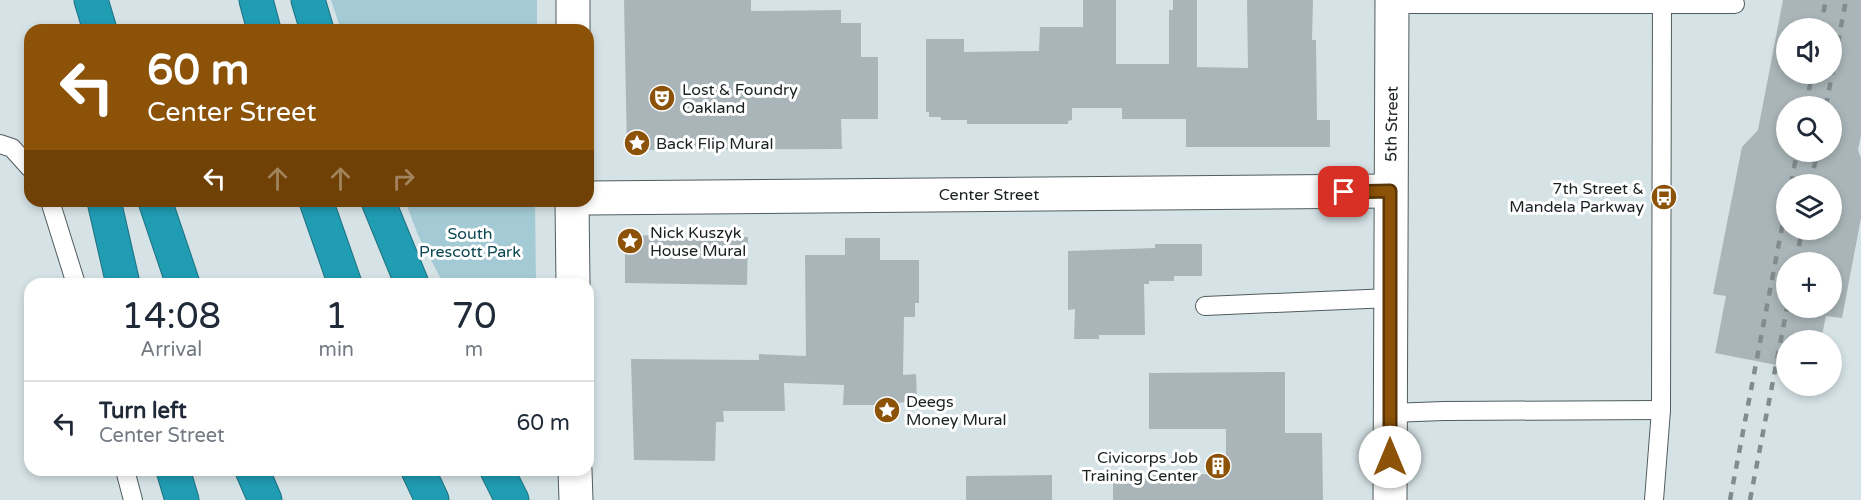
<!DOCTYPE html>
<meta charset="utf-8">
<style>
body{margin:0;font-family:"Varela Round",sans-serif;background:#f6f6f7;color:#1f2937;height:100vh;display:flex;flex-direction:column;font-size:22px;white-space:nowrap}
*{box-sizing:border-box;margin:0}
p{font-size:20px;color:#747a83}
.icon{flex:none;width:33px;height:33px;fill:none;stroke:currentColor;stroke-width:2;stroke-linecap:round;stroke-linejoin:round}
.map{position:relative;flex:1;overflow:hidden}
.details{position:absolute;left:24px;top:278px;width:570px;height:198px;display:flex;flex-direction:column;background:#fff;border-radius:18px;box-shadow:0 3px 9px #0003}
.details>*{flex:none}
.guide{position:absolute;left:24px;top:24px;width:570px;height:183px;border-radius:18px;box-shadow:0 3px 9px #0003;background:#8b5208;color:#fff;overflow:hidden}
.buttons{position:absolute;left:1776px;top:18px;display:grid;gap:12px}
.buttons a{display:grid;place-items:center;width:66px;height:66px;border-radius:50%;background:#fff;box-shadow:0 3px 9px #0003;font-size:30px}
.pin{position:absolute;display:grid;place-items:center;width:51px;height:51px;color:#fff;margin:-26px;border-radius:12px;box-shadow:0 3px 9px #0006}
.me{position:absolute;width:66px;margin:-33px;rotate:0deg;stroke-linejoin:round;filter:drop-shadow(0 0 4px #0008)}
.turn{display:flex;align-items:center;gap:21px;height:126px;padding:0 24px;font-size:27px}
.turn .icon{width:78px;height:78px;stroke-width:2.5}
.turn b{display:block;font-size:42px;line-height:51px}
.lanes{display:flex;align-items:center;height:57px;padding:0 24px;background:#0003;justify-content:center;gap:30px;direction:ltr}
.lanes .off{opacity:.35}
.eta{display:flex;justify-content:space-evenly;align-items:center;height:102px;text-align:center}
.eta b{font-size:36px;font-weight:600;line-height:42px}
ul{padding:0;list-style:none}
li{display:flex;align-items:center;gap:18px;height:84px;padding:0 24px;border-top:2px solid #e0e1e3}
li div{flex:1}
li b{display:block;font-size:22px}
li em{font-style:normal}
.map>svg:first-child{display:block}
.green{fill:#a4cbd5}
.building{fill:#a9b5b8;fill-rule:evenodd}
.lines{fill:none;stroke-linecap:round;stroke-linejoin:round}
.lane-casing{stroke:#515c5f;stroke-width:20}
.street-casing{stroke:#515c5f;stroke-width:35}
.highway-casing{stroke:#1e7180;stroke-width:35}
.lane{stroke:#fff;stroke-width:18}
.street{stroke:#fff;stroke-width:33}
.highway{stroke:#209cb3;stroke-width:33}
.rail{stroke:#828b8d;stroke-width:4.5;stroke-dasharray:8 8;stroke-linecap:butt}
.route-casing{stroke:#5a3505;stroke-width:15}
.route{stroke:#8b5208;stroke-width:10}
.labels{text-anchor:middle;stroke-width:6;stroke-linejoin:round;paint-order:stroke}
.poi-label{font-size:16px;fill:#1b2021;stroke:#fff;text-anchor:start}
.street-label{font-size:16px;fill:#1b2021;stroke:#fff}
.park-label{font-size:16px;fill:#0a4752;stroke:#fff}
</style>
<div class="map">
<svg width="1861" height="500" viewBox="0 0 1861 500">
<rect width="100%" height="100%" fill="#d6e3e6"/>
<!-- green -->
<g class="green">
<path d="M331,0H537V30H341Z"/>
<path d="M405,201H535L536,283H443L418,235Z"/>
</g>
<!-- building -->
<g class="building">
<path d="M624,0H751V11L841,10V23H861V57H878V119H841L842,149L627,150Z"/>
<path d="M1083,0H1116V64H1169V10H1173V0H1197V67L1248,68L1247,0H1313L1312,40H1316L1317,120H1330V147H1186V119H1122V108H1072V120L1068,121V124H967V120H941V117H929V112H926V39H964V52L1039,51L1040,27H1083Z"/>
<path d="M1783,0H1861V135L1858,150L1861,158V218L1842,318L1826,316L1821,340H1786V367L1715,353L1726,296L1713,294L1742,147L1758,130ZM1786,28H1832V74H1786ZM1786,106H1832V152H1786ZM1786,184H1832V230H1786ZM1786,262H1832V308H1786Z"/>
<path d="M625,235L748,237L747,285L625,283Z"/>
<path d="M845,238H880V260H919V303H915V317H904L903,375L916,374L917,402L880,403V405H843L844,385L784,383L785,411H723L724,422H716L715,461L634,460L631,359L759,360V354L806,356L805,255H845Z"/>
<path d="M1155,244H1202V276H1174V281H1149V284H1144L1145,335H1099V339H1074L1075,309L1068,310V251L1155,248Z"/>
<path d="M1285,372V433H1322L1323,500H1113V475L1226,474V429H1149V373Z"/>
<path d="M1052,475V500H966V476Z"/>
</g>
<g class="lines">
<defs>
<g id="lane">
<path d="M1392,4H1735"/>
<path d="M0,144L12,148L30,168"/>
<path d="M50,201L76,284"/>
<path d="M1205,306L1390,298"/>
<path d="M1390,413L1444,411L1661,410"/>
<path d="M125,470L133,500"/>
<path d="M1654,500L1661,410L1662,0"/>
</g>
<g id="street">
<path d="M573,30V0"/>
<path d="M588,198L1390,191"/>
<path d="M572,201L573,284"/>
<path d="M575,470L576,500"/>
<path d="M1390,500L1392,0"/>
</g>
<g id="highway">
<path d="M91,0L100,30"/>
<path d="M256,0L264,30"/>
<path d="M308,0L317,30"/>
<path d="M104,201L123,284"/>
<path d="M155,201L183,284"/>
<path d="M316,201L345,284"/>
<path d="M378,201L412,284"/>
<path d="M173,470L182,500"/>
<path d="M252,470L265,500"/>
<path d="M418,470L432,500"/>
<path d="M497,470L512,500"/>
</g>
</defs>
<!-- lane casing -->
<use href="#lane" class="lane-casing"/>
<!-- street casing -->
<use href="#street" class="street-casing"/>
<!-- highway casing -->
<use href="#highway" class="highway-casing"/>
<!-- lane -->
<use href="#lane" class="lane"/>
<!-- street -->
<use href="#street" class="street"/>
<!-- highway -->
<use href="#highway" class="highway"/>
<!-- rail -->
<g class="rail">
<path d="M1820,28L1826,0"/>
<path d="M1806,106L1812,74"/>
<path d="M1826,106L1846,0"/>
<path d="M1791,184L1797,152"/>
<path d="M1811,184L1817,152"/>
<path d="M1796,262L1802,230"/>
<path d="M1730,500L1786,206"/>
<path d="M1750,500L1787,308"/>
</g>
</g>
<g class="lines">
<defs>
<path id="route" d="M1344,192L1390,191V457"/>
</defs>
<!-- route casing -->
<use href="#route" class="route-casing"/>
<!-- route -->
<use href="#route" class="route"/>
</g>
<!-- icons -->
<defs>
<symbol id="theatre-disc" viewBox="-11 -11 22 22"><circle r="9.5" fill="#8b5208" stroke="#fff"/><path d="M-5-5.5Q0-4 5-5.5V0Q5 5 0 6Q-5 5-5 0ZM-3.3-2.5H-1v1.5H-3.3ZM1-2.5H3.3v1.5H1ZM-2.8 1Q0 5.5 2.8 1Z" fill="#fff"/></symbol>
<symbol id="sight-disc" viewBox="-11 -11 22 22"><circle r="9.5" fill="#8b5208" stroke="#fff"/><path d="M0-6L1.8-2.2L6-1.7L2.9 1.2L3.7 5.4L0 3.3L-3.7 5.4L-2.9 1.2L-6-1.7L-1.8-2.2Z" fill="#fff"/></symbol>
<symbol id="bus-disc" viewBox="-11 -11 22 22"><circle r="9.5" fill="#8b5208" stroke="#fff"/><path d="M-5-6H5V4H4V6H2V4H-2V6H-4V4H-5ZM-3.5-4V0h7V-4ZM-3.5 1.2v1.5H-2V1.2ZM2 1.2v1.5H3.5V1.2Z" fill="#fff"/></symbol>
<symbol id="building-disc" viewBox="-11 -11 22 22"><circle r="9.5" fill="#8b5208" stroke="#fff"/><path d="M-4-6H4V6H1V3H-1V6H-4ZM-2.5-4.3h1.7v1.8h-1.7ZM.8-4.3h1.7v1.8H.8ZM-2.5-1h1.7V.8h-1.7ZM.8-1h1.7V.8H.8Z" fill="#fff"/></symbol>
</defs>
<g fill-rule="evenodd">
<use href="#theatre-disc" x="647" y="83" width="30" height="30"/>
<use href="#sight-disc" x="622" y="128" width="30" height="30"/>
<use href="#bus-disc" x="1649" y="182" width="30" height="30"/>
<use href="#sight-disc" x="615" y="226" width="30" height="30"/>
<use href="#sight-disc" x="872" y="395" width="30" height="30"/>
<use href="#building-disc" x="1203" y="451" width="30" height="30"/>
</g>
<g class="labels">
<!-- poi labels -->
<g class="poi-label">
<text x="682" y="95">Lost &amp; Foundry<tspan x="682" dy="18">Oakland</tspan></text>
<text x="656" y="149">Back Flip Mural</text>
<text x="1644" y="194" text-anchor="end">7th Street &amp;<tspan x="1644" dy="18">Mandela Parkway</tspan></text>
<text x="650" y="238">Nick Kuszyk<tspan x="650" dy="18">House Mural</tspan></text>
<text x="906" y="407">Deegs<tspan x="906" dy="18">Money Mural</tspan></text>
<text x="1198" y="463" text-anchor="end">Civicorps Job<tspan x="1198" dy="18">Training Center</tspan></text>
</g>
<!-- street labels -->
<g class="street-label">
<text transform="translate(1391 124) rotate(-89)" y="6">5th Street</text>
<text x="989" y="200">Center Street</text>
</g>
<!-- park labels -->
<g class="park-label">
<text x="470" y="239">South<tspan x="470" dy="18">Prescott Park</tspan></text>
</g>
</g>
</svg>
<div class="buttons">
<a><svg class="icon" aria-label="sound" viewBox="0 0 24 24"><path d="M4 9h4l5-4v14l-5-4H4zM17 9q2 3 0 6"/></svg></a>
<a><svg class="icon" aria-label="search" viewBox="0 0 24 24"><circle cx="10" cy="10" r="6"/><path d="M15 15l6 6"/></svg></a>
<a><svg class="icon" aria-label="layers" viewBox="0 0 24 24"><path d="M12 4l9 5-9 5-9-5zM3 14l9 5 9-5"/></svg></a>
<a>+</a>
<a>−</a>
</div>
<div class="pin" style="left:1344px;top:192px;background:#d93025"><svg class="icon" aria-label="arrive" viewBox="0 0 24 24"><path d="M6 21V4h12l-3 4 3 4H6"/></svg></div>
<svg class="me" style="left:1390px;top:457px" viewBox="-20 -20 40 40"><circle r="19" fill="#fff"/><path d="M0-13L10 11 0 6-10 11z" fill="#8b5208"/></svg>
<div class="guide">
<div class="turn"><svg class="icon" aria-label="left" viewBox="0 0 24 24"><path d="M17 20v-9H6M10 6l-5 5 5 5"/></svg><div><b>60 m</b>Center Street</div></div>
<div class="lanes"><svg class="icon" aria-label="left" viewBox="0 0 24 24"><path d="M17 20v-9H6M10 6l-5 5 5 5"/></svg><svg class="icon off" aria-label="ahead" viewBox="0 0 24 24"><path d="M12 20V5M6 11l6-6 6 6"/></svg><svg class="icon off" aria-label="ahead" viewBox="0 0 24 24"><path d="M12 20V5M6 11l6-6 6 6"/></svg><svg class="icon off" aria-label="right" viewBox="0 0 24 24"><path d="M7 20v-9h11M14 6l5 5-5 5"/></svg></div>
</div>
<section class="details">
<div class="eta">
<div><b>14:08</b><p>Arrival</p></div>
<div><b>1</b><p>min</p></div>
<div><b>70</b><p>m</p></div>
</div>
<ul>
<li><svg class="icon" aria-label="left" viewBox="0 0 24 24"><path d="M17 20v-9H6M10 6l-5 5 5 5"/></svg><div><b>Turn left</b><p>Center Street</p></div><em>60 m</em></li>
</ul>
</section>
</div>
